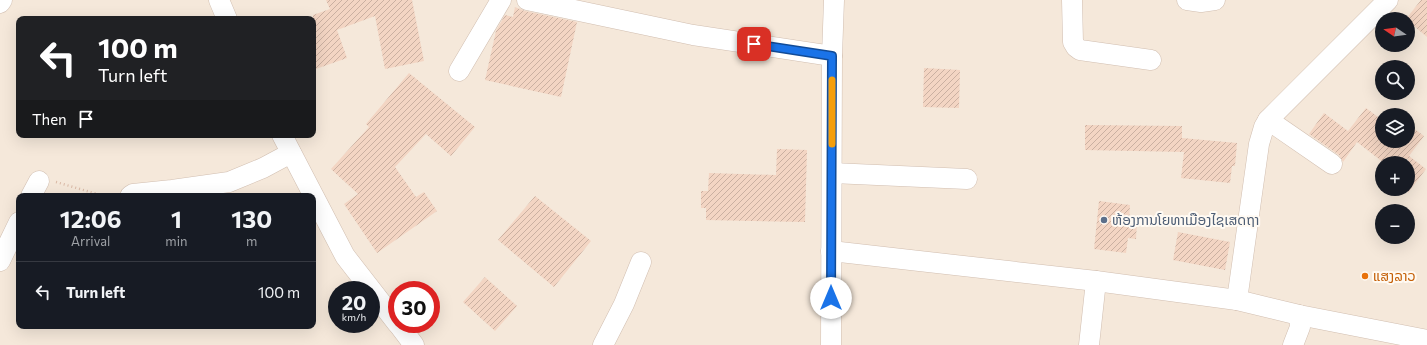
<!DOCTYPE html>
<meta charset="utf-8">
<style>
body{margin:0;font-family:Commissioner,"Noto Sans Lao",sans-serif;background:#242831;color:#f1f3f6;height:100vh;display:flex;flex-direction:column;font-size:15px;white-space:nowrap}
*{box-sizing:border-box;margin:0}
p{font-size:13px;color:#9ea1a6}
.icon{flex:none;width:22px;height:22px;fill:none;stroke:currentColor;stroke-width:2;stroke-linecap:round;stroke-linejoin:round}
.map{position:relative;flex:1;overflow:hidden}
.sheet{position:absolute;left:16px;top:193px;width:300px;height:136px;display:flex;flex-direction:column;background:#171b24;border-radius:8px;box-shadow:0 4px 16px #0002}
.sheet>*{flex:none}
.hud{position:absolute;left:16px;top:16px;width:300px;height:122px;border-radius:8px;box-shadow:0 4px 16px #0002;background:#202124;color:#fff;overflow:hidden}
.needle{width:26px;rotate:283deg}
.fabs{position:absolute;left:1375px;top:12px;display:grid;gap:8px}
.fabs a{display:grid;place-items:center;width:40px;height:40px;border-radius:50%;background:#171b24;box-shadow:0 4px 16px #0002;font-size:20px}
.speed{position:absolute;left:328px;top:281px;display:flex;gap:8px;font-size:20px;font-weight:700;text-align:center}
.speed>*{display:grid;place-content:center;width:52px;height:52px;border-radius:50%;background:#171b24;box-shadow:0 4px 16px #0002;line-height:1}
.speed small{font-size:10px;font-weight:400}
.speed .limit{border:6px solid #d22;background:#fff;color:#111}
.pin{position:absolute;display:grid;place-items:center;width:34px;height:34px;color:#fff;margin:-17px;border-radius:8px;box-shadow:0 2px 6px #0006}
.me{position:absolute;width:44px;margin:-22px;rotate:0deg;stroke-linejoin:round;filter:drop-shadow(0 0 3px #0008)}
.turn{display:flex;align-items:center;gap:14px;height:84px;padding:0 16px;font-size:18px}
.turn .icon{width:52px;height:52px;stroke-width:2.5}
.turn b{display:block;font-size:28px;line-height:34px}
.then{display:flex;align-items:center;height:38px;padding:0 16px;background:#0003;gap:8px;font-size:15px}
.eta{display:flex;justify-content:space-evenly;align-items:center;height:68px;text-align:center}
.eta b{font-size:24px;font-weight:700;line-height:28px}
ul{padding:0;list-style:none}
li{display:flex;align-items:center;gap:12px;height:60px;padding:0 16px;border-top:1px solid #363941}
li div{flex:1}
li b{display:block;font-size:15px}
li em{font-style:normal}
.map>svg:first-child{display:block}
.residential{fill:#f5e8da;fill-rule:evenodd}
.building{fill:url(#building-hatch)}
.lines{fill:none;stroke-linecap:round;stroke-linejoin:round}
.minor-casing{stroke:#d1beb0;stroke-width:21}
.path{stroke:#d9b8a5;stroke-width:2.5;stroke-dasharray:1 3;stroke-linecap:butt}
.minor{stroke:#fff;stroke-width:20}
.route-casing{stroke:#114b97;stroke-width:10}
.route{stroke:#1a73e8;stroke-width:7}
.slow{stroke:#f59e0b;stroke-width:7}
.service-dot{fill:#5c6f8a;stroke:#fffaf3;stroke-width:1.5}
.food-dot{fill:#e8710a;stroke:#fffaf3;stroke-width:1.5}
.labels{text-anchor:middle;stroke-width:4;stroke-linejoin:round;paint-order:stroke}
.service-label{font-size:14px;fill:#4e5e75;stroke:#fffaf3;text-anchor:start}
.food-label{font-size:14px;fill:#c56008;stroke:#fffaf3;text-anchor:start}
</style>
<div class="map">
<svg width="1427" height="345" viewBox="0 0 1427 345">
<defs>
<pattern id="building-hatch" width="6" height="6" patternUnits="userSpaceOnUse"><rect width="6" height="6" fill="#f3d5c3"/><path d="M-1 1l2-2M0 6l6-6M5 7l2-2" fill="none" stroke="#cab0a1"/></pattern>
</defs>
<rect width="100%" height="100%" fill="#fdf6ec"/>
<!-- residential -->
<path class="residential" d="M0,0H1427V345H0ZM19,19H313V135H19ZM1382,19H1408V45H1382ZM1382,67H1408V93H1382ZM1382,115H1408V141H1382ZM1382,163H1408V189H1382ZM19,196H313V326H19ZM1382,211H1408V237H1382ZM337,290H371V324H337ZM397,290H431V324H397Z"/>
<!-- building -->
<g class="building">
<path d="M326,0H412L424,61L385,69L375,16L337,30L347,58L313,70V15L330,9Z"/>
<path d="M1421,0H1427V37L1408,21V19H1406Z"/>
<path d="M515,7L525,11L577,22L561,97L485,80L496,31L505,15L513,17Z"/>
<path d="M924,68L960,70L959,108L923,107Z"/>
<path d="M409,73L475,127L451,156L426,134L395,167L416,197L424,192L437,211L377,253L344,204L358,194L331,169L369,127L366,124Z"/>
<path d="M1366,108L1382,120V141H1408V124L1424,136L1409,156L1426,169L1408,193V158L1404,163H1384L1357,142L1343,162L1339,155L1309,134L1324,113L1348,131Z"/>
<path d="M1085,125L1182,126V138L1237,143L1235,166H1232L1230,183L1181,178L1184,152L1085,150Z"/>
<path d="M777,149L807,150L805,222L706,220V208H701V191H708L709,173L776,175Z"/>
<path d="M535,196L591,241L554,287L498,240Z"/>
<path d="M1099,201L1130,205L1129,221L1137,222L1136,239L1128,238L1126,253L1094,249Z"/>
<path d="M1178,232L1230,242L1225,270L1173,260Z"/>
<path d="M485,277L517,306L495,331L463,302Z"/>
</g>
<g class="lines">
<defs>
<g id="minor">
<path d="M219,0L227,19"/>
<path d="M527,0L693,35L832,56"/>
<path d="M1072,0L1073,42L1076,47L1080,50L1151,60"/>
<path d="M1187,0L1201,2L1215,0"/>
<path d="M0,3L2,0"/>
<path d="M459,71L501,0"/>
<path d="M1268,120L1332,164"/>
<path d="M282,135L345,256L397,323"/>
<path d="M832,173L967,179"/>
<path d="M31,196L39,181"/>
<path d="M130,196L133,194L172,190L229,182L263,168L291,153"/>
<path d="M831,251L1096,281L1237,300L1299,315L1427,340"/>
<path d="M0,261L19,222"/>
<path d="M1237,300L1259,144L1264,127L1268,120L1388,0"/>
<path d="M398,324L414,345"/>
<path d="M603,345L624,304L641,262"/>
<path d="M831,345L832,56L834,0"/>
<path d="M1089,345L1096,281"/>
<path d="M1293,345L1300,327L1299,315"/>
</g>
</defs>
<!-- minor casing -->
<use href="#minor" class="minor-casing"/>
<!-- path -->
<path class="path" d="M56,182L104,196"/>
<!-- minor -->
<use href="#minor" class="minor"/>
</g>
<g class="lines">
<defs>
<path id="route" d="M754,44L832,56L831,298"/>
</defs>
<!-- route casing -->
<use href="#route" class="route-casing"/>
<!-- route -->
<use href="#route" class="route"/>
<!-- slow -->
<path class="slow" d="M832,80V144"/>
</g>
<!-- markers -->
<circle class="service-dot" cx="1104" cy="220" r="4"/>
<circle class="food-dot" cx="1365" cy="276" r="4"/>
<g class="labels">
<!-- service labels -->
<g class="service-label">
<text x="1112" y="225">ຫ້ອງການໂຍທາເມືອງໄຊເສດຖາ</text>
</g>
<!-- food labels -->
<g class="food-label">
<text x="1373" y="281">ແສງລາວ</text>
</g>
</g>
</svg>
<div class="fabs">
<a><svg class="needle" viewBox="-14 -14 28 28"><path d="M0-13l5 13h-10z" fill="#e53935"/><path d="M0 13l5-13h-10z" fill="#9ea1a6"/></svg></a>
<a><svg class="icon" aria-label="search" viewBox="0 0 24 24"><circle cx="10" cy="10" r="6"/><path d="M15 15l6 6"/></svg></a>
<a><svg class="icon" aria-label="layers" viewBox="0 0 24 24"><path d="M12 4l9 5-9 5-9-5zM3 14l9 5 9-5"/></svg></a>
<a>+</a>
<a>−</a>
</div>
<div class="speed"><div>20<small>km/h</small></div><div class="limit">30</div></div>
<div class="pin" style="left:754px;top:44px;background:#d93025"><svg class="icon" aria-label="arrive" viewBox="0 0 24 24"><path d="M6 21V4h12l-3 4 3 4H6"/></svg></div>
<svg class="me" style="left:831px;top:298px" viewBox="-20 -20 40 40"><circle r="19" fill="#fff"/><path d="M0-13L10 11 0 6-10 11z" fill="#1a73e8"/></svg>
<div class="hud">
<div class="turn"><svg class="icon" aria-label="left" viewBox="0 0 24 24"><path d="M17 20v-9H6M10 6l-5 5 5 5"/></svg><div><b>100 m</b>Turn left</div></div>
<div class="then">Then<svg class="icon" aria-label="arrive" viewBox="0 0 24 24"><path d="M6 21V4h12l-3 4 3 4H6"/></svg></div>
</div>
<section class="sheet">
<div class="eta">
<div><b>12:06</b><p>Arrival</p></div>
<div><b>1</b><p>min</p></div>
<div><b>130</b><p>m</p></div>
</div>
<ul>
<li><svg class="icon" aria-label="left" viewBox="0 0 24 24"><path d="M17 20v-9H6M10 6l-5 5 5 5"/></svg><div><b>Turn left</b></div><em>100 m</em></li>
</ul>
</section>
</div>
